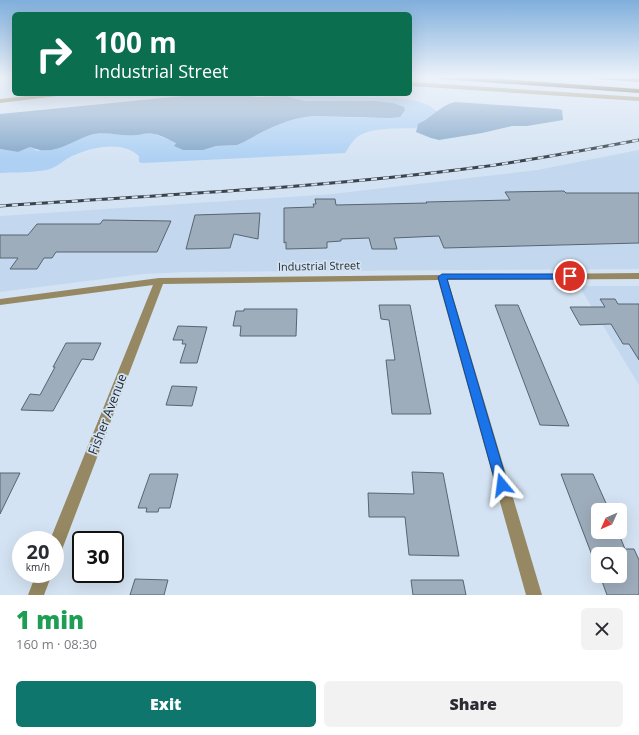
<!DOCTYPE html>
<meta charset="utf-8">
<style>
body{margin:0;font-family:"Open Sans",sans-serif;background:#f2f2f3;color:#2b2b33;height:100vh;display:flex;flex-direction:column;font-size:15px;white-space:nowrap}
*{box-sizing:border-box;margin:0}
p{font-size:13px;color:#7c7c81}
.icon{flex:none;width:22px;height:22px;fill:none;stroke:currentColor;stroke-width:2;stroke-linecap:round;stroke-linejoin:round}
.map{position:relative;height:595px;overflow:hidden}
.side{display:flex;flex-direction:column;background:#fff;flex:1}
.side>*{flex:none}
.guide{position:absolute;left:12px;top:12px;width:400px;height:84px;border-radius:6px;box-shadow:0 4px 16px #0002;background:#0b6e4f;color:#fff;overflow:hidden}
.needle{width:26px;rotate:225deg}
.buttons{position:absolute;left:591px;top:503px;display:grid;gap:8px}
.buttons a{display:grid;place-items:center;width:36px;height:36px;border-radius:6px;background:#fff;box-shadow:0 4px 16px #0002;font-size:20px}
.speed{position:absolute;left:12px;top:531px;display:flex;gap:8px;font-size:20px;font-weight:700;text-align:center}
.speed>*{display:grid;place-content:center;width:52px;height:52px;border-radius:50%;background:#fff;box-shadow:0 4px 16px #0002;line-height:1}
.speed small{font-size:10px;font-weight:400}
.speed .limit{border:2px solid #111;border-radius:6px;background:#fff;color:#111}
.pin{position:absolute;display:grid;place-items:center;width:34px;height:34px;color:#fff;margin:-17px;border:2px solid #fff;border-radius:50%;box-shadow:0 1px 4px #0007}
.me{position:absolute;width:44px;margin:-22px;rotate:344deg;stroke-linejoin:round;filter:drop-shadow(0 0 3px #0008)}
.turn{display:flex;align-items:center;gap:14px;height:84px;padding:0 16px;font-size:18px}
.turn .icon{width:52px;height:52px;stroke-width:2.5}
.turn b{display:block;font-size:28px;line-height:34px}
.round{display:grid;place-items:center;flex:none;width:42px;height:42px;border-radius:6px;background:#f2f2f3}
.overview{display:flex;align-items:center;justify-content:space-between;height:68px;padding:0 16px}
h1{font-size:24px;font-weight:800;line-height:30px;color:#1e9e55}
.action{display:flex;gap:8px;margin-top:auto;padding:8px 16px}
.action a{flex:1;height:46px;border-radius:6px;background:#0f766e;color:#fff;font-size:16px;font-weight:800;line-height:46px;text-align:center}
.action a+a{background:#f2f2f3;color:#2b2b33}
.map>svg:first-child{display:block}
.built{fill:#c3d8ee}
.green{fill:#add0f3}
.water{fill:#84a7c9}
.building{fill:#9eadbc;stroke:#576572}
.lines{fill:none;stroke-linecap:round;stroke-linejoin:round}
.minor{fill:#958862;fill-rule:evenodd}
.highway{fill:#332908;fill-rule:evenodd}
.rail-casing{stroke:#3c434a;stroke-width:3}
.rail{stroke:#d4e3f3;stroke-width:2;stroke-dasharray:6;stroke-linecap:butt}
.route{fill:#1a73e8;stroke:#114b97}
.labels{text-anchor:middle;stroke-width:3.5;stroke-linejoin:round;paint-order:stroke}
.street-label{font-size:11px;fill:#262c32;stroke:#d4e3f3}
.near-street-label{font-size:13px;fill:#262c32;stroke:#d4e3f3}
</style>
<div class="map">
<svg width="639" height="595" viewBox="0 0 639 595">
<rect width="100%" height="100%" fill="#d4e3f3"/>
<!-- built -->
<g class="built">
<path d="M639,150V269L188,272L143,274L0,292V216L332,194L537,170Z"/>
<path d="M579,286H639V385Z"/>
</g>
<!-- green -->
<path class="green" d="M286,96L396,98L417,101L428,105L438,112L424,120L416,128C399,129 366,126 354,140C350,144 348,149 345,153L143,163L139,162V156C123,140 91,147 72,156C63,160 57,168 46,170C31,173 15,172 0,173V149L18,152L30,147L37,151L90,135L102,133L136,135L147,133L154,134L177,143L174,145L203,150L216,146L237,145L244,142L284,121L300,117L313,116L364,118L400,117L393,103L376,101H304Z"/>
<!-- water -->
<g class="water">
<path d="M203,94H220V96L244,95L257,97L286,96L304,101H376L393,103L404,107L405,110L400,117L389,118L313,116C287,118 266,130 244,142L237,145L216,146L203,150H183L174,146L176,143C169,140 161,135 154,134C147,132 142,135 136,135C120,137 105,130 90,135C69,142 53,157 30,147L18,152L0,149V114Z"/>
<path d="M455,102L558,109L562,110L563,120L527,126H512L482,133L439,140L431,138L416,132L418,124C431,118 441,105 455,102Z"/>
</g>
<!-- building -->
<g class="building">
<path d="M564,191L566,193H639V243L444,248L439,236L394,238L397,249H372L369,238L341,239V241L327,242V248L286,249V242L284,243V208L314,207L313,204H316L315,199H335L336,205L427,203L426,202L510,200L505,192Z"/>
<path d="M260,213L258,239L234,234L230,248L186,249L195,215Z"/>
<path d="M103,220L171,221L157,252H56L52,258H44L37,269H10L18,258H0V235H28L37,224H100Z"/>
<path d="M600,299H615L618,304H639V360L629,344H623L611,324L580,325L570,307H605Z"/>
<path d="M379,305H410L431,414H392L386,360H395L389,320L381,319Z"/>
<path d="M495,305H518L569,426L540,425Z"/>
<path d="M244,309H297L296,336H240L241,326H233L236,311H244Z"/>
<path d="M178,326L207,327L197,363H180L186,344H182L183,340H173Z"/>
<path d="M66,343H101L93,360L82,359L53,411L21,410L30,394L40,395L55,367H53Z"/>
<path d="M172,386L197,387L192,406L166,405Z"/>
<path d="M412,472L443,473L459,556L409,555L405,517H369L368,493L414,494Z"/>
<path d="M0,473H20L0,514Z"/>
<path d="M150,474H178L170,508H159L158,512H146L147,508H138Z"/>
<path d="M561,474H593L609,510H598V532H618L625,549H634L639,560V595H607L600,576H620V554H598V571Z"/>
<path d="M135,579L168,580L164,595H130Z"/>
<path d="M411,580H463L466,595H413Z"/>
</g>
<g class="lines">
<!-- minor -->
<g class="minor">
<path d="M410,82L639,97V101L410,86Z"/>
<path d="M44,94H60L57,96L0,103V99Z"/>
<path d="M639,273V279L448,280L542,595H526L438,280L163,284L63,547L61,553L55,555V540H50L153,285L0,305V299L159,278Z"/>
<path d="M36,574H52L44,595H28Z"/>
</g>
<!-- highway -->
<g class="highway">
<path d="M438,77H472L639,89V93L441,79Z"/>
<path d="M594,77L639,78V82L597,79Z"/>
</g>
<defs>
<path id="rail" d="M0,206C160,195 321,188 480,167C533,160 586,150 639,140"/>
</defs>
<!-- rail casing -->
<use href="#rail" class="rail-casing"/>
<!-- rail -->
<use href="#rail" class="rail"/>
</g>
<!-- sky -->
<linearGradient id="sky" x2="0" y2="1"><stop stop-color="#80afdc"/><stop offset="0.48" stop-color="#ecf2fa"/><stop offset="1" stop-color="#ecf2fa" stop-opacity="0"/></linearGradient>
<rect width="639" height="161" fill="url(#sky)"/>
<!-- route -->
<path class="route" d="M442,274H570L574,276L570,279H447L508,485L507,489L502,491L497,489L496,485L438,277Z"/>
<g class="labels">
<!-- street labels -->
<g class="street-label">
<text transform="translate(319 266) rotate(-1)" y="4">Industrial Street</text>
</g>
<!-- near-street labels -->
<g class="near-street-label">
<text transform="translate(107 414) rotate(-69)" y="5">Fisher Avenue</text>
</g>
</g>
</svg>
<div class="buttons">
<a><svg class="needle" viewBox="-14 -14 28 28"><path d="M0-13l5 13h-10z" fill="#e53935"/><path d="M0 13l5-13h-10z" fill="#7c7c81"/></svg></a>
<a><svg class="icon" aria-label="search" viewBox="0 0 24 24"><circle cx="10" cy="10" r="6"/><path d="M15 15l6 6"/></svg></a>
</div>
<div class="speed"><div>20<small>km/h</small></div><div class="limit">30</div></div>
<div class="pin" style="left:570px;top:276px;background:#d93025"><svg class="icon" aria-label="arrive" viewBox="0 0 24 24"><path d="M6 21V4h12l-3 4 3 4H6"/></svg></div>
<svg class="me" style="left:502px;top:485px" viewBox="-20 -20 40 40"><path d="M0-17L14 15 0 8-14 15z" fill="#1a73e8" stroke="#fff" stroke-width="4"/></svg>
<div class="guide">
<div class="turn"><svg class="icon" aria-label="right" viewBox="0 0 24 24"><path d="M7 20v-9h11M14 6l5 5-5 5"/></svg><div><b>100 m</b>Industrial Street</div></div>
</div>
</div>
<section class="side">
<div class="overview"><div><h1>1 min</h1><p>160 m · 08:30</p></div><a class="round"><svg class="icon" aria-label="close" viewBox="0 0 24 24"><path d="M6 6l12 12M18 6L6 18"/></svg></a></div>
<div class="action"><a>Exit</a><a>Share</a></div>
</section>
